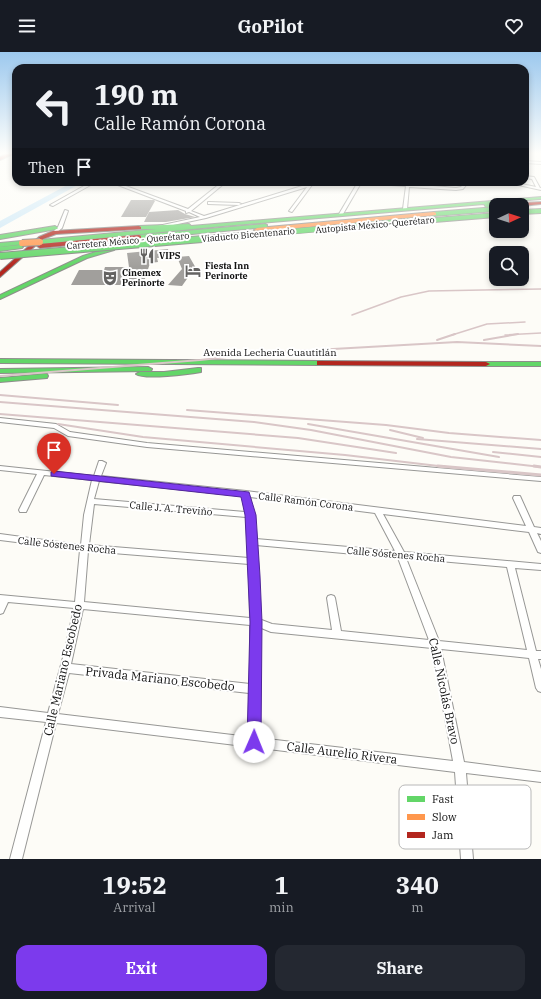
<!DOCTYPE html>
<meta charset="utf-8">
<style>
body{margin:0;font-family:"IBM Plex Serif",serif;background:#242831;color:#f1f3f6;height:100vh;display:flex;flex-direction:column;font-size:15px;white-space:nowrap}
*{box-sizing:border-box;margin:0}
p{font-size:13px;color:#9ea1a6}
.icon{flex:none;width:22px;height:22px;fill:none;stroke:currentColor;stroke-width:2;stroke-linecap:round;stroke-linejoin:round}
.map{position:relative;height:807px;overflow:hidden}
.drawer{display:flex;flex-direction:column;background:#171b24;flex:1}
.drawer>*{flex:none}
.top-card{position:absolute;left:12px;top:12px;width:517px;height:122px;border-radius:12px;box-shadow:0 2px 6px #0003;background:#171b24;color:#f1f3f6;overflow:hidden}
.needle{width:26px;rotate:86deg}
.controls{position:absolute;left:489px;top:146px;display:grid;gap:8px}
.controls a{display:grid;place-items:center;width:40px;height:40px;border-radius:8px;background:#171b24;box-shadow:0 2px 6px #0003;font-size:20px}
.pin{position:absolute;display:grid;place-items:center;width:34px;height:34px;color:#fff;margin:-41px -17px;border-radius:50% 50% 50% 0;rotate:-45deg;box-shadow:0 0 4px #0007}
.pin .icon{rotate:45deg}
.me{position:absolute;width:44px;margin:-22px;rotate:1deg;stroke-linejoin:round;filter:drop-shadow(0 0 3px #0008)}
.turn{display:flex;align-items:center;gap:14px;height:84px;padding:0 16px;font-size:18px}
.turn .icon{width:52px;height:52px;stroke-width:2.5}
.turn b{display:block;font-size:28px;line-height:34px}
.then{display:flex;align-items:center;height:38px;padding:0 16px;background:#0003;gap:8px;font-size:15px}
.eta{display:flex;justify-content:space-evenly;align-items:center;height:68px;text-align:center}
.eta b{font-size:24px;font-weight:800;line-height:28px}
.cta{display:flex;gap:8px;margin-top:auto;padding:8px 16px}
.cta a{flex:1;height:46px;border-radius:12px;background:#7c3aed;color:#fff;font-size:16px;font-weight:800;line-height:46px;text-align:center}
.cta a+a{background:#242831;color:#f1f3f6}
header{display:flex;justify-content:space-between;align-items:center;height:52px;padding:0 16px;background:#171b24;font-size:18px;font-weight:800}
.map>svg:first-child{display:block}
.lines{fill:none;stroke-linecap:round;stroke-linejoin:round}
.river{fill:#cde8f7;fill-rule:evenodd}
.building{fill:#a19f9c}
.street-casing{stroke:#979795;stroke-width:2}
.fast-casing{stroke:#8e8d8b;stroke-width:2}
.slow-casing{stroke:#8e8d8b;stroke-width:2}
.jam-casing{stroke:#8e8d8b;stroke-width:2}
.street{fill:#fffffe;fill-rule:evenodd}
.fast{fill:#63d668;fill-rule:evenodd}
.slow{fill:#ff974d;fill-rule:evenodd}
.jam{fill:#b3261e;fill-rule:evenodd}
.rail-far2{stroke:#d9c6c7;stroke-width:1.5}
.rail-far1{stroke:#d9c6c7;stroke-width:2}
.rail{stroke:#d9c6c7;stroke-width:3}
.fast-bridge-far1-casing{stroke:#858482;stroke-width:6;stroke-linecap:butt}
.fast-bridge-casing{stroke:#858482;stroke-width:8;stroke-linecap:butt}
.slow-bridge-casing{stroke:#858482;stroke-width:8;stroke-linecap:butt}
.fast-bridge-far1{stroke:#63d668;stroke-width:5}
.fast-bridge{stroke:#63d668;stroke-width:6}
.slow-bridge{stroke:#ff974d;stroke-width:6}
.route{fill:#7c3aed;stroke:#51269a}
.labels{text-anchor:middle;stroke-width:4;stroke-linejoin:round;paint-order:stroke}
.far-street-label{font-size:9px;fill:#111;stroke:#fff}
.far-poi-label{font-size:9px;font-weight:bold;fill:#111;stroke:#fff;text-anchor:start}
.street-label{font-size:10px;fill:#111;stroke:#fff}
.near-street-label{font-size:12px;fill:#111;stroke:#fff}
.key{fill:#fff;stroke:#b8b8b8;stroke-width:1}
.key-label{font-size:11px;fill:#111}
</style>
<header><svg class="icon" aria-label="menu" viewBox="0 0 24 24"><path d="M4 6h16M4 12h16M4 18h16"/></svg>GoPilot<svg class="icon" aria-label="heart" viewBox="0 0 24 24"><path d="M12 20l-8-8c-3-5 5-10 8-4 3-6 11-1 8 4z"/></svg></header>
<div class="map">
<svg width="541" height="807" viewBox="0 0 541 807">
<rect width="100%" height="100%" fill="#fdfcf7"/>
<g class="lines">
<!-- river -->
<path class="river" d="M73,130H83L0,176V169Z"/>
</g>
<!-- building -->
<g class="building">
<path d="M131,148H154L155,149L146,165H121Z"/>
<path d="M178,158L185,162L195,165L166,170H144L149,160Z"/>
<path d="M168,197L170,205L157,206L158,210L150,211L143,233H71L79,218H104L105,215H129L127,201Z"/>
<path d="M189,204L197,218L192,224H189L182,234L168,233L182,217L177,205Z"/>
</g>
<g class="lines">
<defs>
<g id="street">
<path d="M525,109L541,110V112L525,111Z"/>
<path d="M525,124L534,125L540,136H541V138L505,130H512L536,135L532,127L525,126Z"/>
<path d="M91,130H96L53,154L50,153Z"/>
<path d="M110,130H115L188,157L222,130H226L191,159L204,164L315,130H321L312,133L292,160L289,159L307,135L206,166L159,176H158V174L200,165L189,160L186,161V159Z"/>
<path d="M358,130L406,132V130H410V132L456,136L461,135L464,131L467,132L463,137L456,138L409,135L407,157L405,158L403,157L406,134L361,131L343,162L340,163L339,162Z"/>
<path d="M209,150L239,151L241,152L239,153L208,152V150Z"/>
<path d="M65,158L68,159L62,176L56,181H54V179L58,175Z"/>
<path d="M0,366L56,372L70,380L147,391L541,425V429L147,395L68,384L54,376L0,370Z"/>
<path d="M99,409H102L106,411L101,424L246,439L526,474L513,446L514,444H520L534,475L541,476V482L537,481L541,489V501L538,500L529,480L383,462L404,500L541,512V518L515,516L536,599H541V607H538L541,617V640L538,639L536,636L529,606L441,597L464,710L541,720V730L466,721L473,807H461L455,720L56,671L22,807H10L46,670L0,665V655L48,661L65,598L74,556L8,550L3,561L0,562V543L75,550L80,498L0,488V482L81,493L84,463L92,428L44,423L27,458L26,460H20L19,458L37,422L0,418V414L94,424ZM99,429L243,444L245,460L94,447ZM250,445L375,461L395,499L256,487L254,465L255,463L253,461ZM94,452L246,465L249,506L89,493ZM256,493L398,506L429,588L341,579L335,546L334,544L331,543L328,544L327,546L332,578L272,572L259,567L258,509ZM88,499L249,512L250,566L84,550ZM406,506L507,515L527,598L439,589ZM83,557L250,573V632L71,612ZM259,575L271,580L432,596L453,709L259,686ZM69,621L249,641V685L58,662Z"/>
</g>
<g id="fast">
<path d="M541,145V147L495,151H528V153L526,154L496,153V154L486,155L484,152L223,174L40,192L37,190L40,188L157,177H137V175L139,174L189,172L191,174Z"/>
<path d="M496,155V159L434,164L431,162L434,160Z"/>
<path d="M541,157V161L522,162V158Z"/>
<path d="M496,161V165L410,172L407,170L410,168Z"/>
<path d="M265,172L267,173V175L139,187L136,185L139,183Z"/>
<path d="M55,174L58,176L57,177L0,187V183Z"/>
<path d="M22,189L25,191L24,192L0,195V191Z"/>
<path d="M20,193L23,195L22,196L0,199V195Z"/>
<path d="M112,195L115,197L114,198L87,206L0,247V243L83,204Z"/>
<path d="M0,307L320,309L324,311L320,313L0,311Z"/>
<rect x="483" y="310" width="58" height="4"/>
<path d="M148,315L152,317L151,319L0,321V317Z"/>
<path d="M198,316H201V320C190,322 144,328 136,322L140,320H164Z"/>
<path d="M44,322H47L48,324L47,326L0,330V326Z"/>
</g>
<path id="slow" d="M434,160L436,161V163L257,180L254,178L257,176Z"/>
<g id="jam">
<path d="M6,102H13L0,108V105Z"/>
<path d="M541,150V152L522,154V153H516L519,151Z"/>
<path d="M139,174L141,175V177L56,182L43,187L0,225V220L39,185L53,179Z"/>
<path d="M139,183L141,184V186L40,196L37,194L40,192Z"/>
<path d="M317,309L486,310L490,312L486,314L320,313H317Z"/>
</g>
</defs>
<!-- street casing -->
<use href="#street" class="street-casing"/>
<!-- fast casing -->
<use href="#fast" class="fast-casing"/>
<!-- slow casing -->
<use href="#slow" class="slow-casing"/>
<!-- jam casing -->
<use href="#jam" class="jam-casing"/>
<!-- street -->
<use href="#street" class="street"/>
<!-- fast -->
<use href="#fast" class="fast"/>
<!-- slow -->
<use href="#slow" class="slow"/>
<!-- jam -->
<use href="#jam" class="jam"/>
<!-- rail-far2 -->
<g class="rail-far2">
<path d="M352,263L401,245L429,239L541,237"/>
<path d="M452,283L487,272L525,270"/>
<path d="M505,283L541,281"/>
</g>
<!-- rail-far1 -->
<g class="rail-far1">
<path d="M437,288L455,282"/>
<path d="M484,288L518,282"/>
<path d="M0,324L200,308L262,301L457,290L541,294"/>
<path d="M0,343L118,353"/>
<path d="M0,350L254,370L311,378L451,405L541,415"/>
<path d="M187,358L386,373L449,381L541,388"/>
<path d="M0,362L298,386L396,401"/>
<path d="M58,372L143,385L345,403L447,415"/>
<path d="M308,372L499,405"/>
<path d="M390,378L423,386"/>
<path d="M417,387L541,397"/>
<path d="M493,400L541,405"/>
</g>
<!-- rail -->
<g class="rail">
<path d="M438,414L541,423"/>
<path d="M534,414L541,415"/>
</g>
<defs>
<path id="fast-bridge-far1" d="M263,182L421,168"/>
<path id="fast-bridge" d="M0,204L274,181"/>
<path id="slow-bridge" d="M22,191L40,190"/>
</defs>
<!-- fast-bridge-far1 casing -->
<use href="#fast-bridge-far1" class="fast-bridge-far1-casing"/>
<!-- fast-bridge casing -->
<use href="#fast-bridge" class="fast-bridge-casing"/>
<!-- slow-bridge casing -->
<use href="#slow-bridge" class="slow-bridge-casing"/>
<!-- fast-bridge-far1 -->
<use href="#fast-bridge-far1" class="fast-bridge-far1"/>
<!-- fast-bridge -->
<use href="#fast-bridge" class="fast-bridge"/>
<!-- slow-bridge -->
<use href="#slow-bridge" class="slow-bridge"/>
</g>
<!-- sky -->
<linearGradient id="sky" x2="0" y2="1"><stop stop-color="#9dc9ee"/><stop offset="0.47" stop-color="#fefefb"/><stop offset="1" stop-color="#fefefb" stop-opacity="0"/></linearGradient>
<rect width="541" height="215" fill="url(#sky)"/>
<!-- route -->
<path class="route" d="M54,419L249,440L256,463L260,524L262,570L261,690L259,694L254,696L249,694L247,690L250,570L245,463L241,445L51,424V420Z"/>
<!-- icons -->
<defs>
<symbol id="restaurant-bare" viewBox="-9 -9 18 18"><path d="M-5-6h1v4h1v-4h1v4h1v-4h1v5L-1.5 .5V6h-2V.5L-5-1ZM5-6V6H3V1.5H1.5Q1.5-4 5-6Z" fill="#646362" stroke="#fff" stroke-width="2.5" paint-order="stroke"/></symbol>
<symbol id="hotel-bare" viewBox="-9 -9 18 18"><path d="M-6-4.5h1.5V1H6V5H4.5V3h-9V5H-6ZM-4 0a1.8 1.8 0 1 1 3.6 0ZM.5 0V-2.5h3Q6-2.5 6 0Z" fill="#646362" stroke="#fff" stroke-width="2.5" paint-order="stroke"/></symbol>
<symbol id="theatre-bare" viewBox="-9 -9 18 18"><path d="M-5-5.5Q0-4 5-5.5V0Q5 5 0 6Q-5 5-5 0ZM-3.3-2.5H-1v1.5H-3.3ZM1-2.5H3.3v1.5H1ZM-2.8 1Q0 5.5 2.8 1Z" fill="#646362" stroke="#fff" stroke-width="2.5" paint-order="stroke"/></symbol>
</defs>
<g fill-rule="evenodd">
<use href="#restaurant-bare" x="136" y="193" width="22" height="22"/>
<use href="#hotel-bare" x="182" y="208" width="22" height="22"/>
<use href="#theatre-bare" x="99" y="215" width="22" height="22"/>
</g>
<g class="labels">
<!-- far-street labels -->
<g class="far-street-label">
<text transform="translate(375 173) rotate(-5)" y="3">Autopista México-Querétaro</text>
<text transform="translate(248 183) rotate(-5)" y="3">Viaducto Bicentenario</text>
<text transform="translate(128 189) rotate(-5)" y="3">Carretera México - Querétaro</text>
</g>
<!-- far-poi labels -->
<g class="far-poi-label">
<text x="159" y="207">VIPS</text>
<text x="205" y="217">Fiesta Inn<tspan x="205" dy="10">Perinorte</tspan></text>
<text x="122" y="224">Cinemex<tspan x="122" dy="10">Perinorte</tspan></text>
</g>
<!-- street labels -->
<g class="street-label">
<text x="270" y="304">Avenida Lecheria Cuautitlán</text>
<text transform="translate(306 449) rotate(7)" y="4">Calle Ramón Corona</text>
<text transform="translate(171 456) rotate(5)" y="4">Calle J. A. Treviño</text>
<text transform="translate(67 493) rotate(6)" y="4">Calle Sóstenes Rocha</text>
<text transform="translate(396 502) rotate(5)" y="4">Calle Sóstenes Rocha</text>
</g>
<!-- near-street labels -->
<g class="near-street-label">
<text transform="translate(63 618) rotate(-77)" y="4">Calle Mariano Escobedo</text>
<text transform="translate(160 627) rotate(6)" y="4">Privada Mariano Escobedo</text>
<text transform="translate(444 639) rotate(78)" y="4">Calle Nicolás Bravo</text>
<text transform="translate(342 701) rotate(7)" y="4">Calle Aurelio Rivera</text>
</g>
</g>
<!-- legend -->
<rect x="399" y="733" width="132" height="64" rx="6" class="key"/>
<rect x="407" y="744" width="18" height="6" fill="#63d668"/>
<rect x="407" y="762" width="18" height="6" fill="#ff974d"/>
<rect x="407" y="780" width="18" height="6" fill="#b3261e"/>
<g class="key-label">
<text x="432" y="751">Fast</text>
<text x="432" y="769">Slow</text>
<text x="432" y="787">Jam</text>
</g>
</svg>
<div class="controls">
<a><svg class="needle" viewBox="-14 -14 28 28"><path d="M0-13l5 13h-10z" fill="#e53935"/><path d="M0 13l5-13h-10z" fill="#9ea1a6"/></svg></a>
<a><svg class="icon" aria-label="search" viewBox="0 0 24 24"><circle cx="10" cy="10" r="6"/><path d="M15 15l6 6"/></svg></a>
</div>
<div class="pin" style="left:54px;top:422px;background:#d93025"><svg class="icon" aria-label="arrive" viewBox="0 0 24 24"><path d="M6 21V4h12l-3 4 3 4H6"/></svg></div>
<svg class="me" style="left:254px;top:690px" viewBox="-20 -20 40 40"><circle r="19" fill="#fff"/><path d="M0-13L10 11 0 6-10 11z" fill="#7c3aed"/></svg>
<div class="top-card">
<div class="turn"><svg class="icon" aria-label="left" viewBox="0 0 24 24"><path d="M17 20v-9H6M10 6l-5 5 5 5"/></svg><div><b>190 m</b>Calle Ramón Corona</div></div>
<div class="then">Then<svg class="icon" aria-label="arrive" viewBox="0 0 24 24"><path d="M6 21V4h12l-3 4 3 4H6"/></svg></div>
</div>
</div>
<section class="drawer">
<div class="eta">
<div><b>19:52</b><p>Arrival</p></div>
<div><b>1</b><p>min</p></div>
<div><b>340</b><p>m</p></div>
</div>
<div class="cta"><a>Exit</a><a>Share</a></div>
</section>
